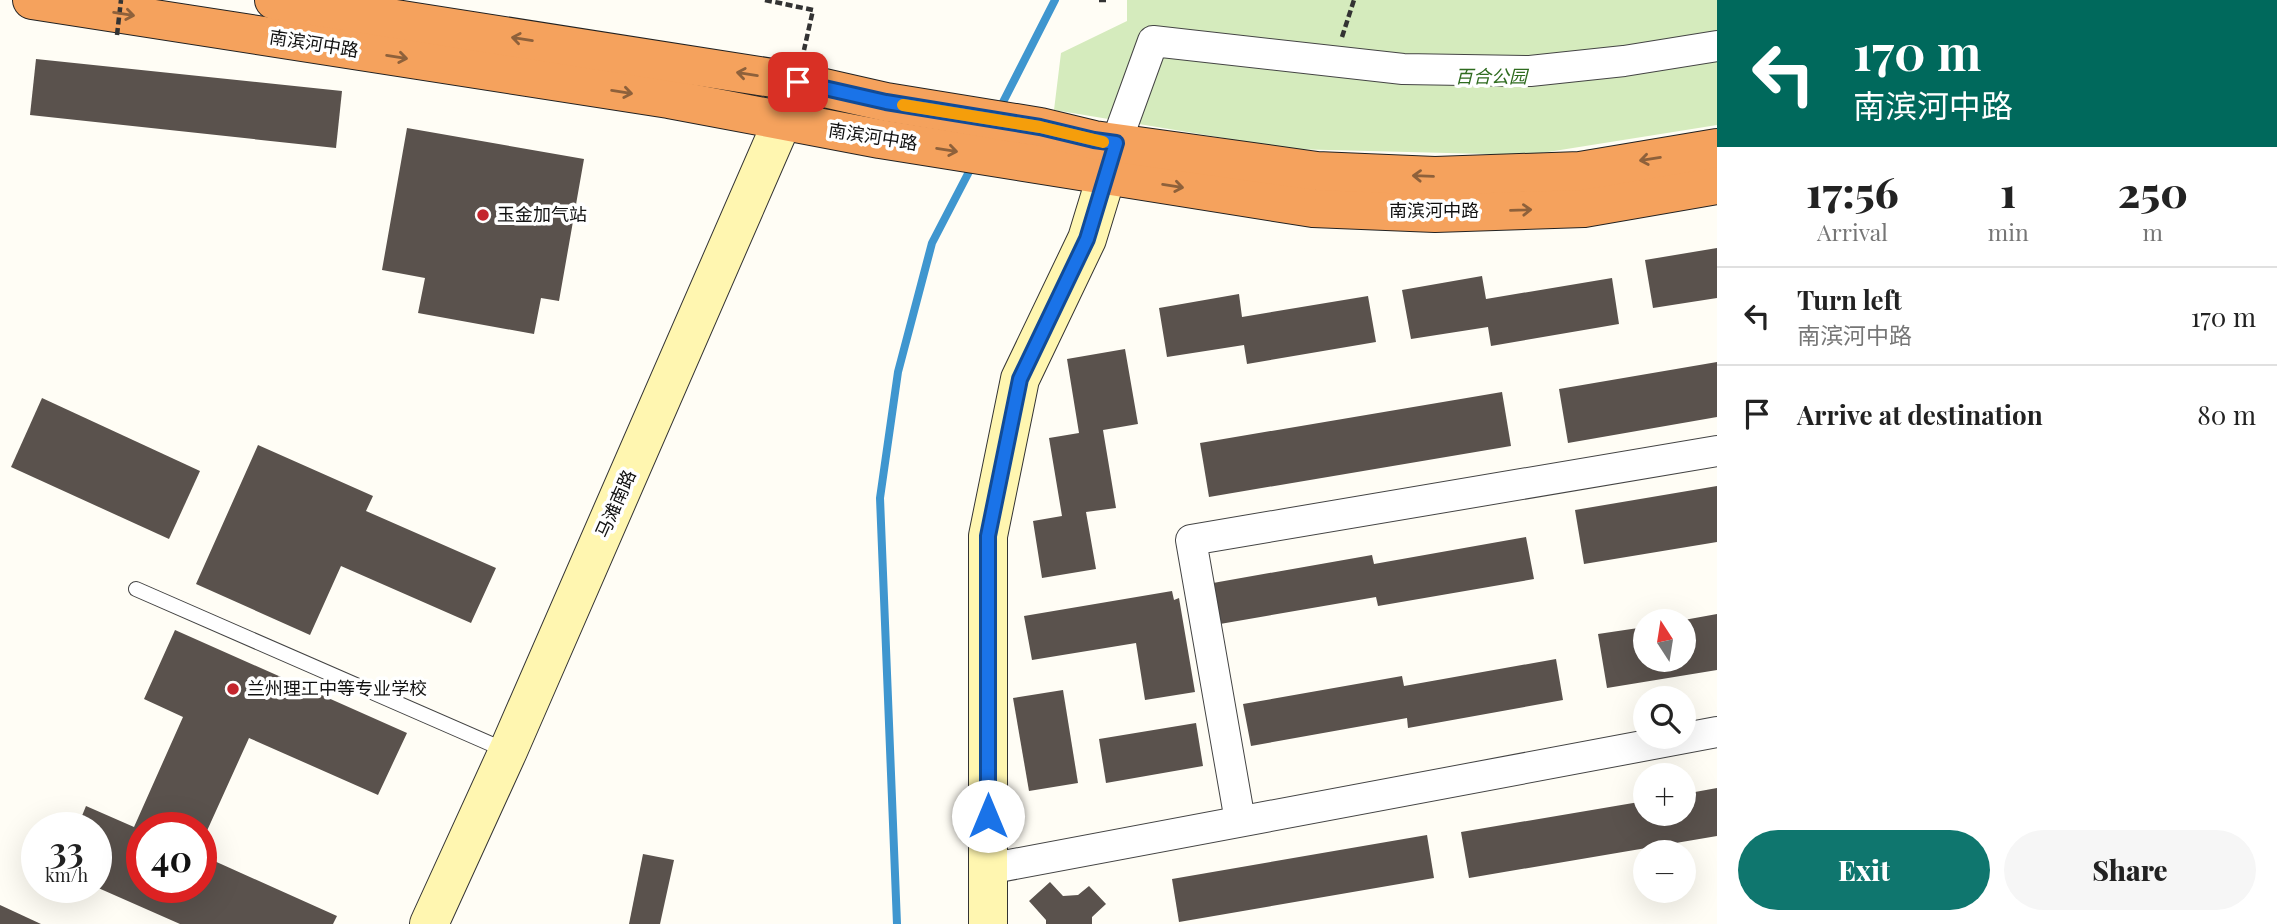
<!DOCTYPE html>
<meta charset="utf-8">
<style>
body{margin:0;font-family:"Playfair Display","Noto Sans SC",serif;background:#f6f6f6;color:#222;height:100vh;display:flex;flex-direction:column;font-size:26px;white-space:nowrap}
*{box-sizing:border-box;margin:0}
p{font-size:23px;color:#767676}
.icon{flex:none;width:38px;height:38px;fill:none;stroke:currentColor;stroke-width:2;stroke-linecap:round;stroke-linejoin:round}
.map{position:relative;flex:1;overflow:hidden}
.drawer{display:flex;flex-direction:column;background:#fff;width:560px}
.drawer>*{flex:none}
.banner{background:#00695c;color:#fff;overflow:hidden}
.needle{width:46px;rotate:348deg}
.fabs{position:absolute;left:1633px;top:609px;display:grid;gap:14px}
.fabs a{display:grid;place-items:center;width:63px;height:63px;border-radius:50%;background:#fff;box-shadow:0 7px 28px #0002;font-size:35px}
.speed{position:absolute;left:21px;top:812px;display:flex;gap:14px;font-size:35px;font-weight:700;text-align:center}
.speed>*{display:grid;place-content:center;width:91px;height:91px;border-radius:50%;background:#fff;box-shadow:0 7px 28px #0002;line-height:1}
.speed small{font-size:18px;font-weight:400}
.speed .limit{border:10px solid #d22;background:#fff;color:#111}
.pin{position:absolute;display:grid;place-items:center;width:60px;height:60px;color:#fff;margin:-30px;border-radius:14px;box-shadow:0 4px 10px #0006}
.me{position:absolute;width:77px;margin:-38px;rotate:0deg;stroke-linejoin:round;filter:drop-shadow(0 0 5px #0008)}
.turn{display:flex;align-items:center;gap:24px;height:147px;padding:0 21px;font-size:32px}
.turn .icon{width:91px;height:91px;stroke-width:2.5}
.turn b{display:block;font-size:49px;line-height:60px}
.eta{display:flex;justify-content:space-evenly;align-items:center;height:119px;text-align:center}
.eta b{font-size:42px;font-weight:800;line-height:49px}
.primary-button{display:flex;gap:14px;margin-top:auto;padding:14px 21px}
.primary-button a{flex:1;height:80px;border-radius:42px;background:#0f766e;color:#fff;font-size:28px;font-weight:800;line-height:80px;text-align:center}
.primary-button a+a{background:#f6f6f6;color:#222}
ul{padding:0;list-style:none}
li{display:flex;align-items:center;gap:21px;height:98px;padding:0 21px;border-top:2px solid #e0e0e0}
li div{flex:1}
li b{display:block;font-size:26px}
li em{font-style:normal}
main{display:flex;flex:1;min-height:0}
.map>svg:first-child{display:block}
.green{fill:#d5ebbd}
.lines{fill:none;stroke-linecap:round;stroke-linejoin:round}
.stream{stroke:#3f96cf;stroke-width:8}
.building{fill:#5a524d}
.lane-casing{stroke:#444;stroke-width:16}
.street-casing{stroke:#444;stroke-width:32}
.secondary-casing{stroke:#333;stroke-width:40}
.highway-casing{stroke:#222;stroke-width:40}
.path{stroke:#333;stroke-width:4.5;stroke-dasharray:7 3.5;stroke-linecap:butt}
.lane{stroke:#fff;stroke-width:14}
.street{stroke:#fff;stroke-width:30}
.secondary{stroke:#fff6b0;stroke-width:38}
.highway{stroke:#f5a25d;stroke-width:38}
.path-bridge{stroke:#333;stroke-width:4.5;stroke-dasharray:7 3.5;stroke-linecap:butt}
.oneway{stroke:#8e613b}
.route-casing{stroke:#114b97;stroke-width:18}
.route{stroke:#1a73e8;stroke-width:12}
.slow{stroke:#f59e0b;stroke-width:12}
.poi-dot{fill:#c4262e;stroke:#fff;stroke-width:2.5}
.labels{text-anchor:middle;stroke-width:7;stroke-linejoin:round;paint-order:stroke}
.street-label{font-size:18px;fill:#111;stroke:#fff}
.park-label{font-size:18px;font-style:italic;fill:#2f6b1f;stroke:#fff}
.poi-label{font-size:18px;fill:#111;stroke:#fff;text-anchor:start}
</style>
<main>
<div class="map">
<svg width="1717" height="924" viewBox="0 0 1717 924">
<rect width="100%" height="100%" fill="#fffdf5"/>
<!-- green -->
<path class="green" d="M1127,0H1717V125L1529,155L1290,149L1054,110L1061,53L1127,21Z"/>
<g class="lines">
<!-- stream -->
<g class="stream">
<path d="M999,110L1055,0"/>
<path d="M897,924L880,498L898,372L932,243L972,166"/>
</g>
</g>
<!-- building -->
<g class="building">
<path d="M36,59L342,91L336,148L30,115Z"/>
<path d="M407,128L584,159L559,301L541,298L534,334L418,313L425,278L382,270Z"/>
<path d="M1717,248V298L1653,308L1645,260Z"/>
<path d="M1482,276L1486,299L1612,278L1619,324L1491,346L1488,327L1411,339L1402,290Z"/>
<path d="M1239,294L1242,317L1368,296L1376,342L1247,364L1244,345L1167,357L1159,308Z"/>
<path d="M1125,349L1138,424L1103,430L1116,508L1086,512L1096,569L1042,578L1033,521L1062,516L1049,438L1079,433L1067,359Z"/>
<path d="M1717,362V417L1568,443L1559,389Z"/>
<path d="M1502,392L1511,446L1209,497L1200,443Z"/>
<path d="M42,398L200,471L169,539L11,467Z"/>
<path d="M258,445L373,496L366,511L496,568L471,623L341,566L310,635L196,584Z"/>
<path d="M1717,486V542L1584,564L1575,510Z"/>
<path d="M1526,537L1534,579L1378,606L1376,597L1220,624L1213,583L1372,555L1374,564Z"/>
<path d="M1172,591L1174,600L1179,598L1195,692L1145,700L1136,643L1032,660L1024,616Z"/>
<path d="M1717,614V670L1607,688L1598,634L1645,627V660H1684V620Z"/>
<path d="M175,630L407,733L378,795L249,738L201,844V828H142V887H201V855L337,916L333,924H180L96,887V828H77L86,806L134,827L183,717L144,699Z"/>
<path d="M1556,659L1563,700L1408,728L1407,718L1251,746L1243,704L1402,676L1404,686Z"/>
<path d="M1063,690L1078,783L1029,791L1013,698Z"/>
<path d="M1196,723L1203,766L1106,783L1099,739Z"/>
<path d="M1717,788V836L1469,878L1461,832L1645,801V814H1684V794Z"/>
<path d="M1427,835L1434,878L1179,922L1172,879Z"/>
<path d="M643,854L674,860L660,924H629Z"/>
<path d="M1050,882L1063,896L1078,895L1089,886L1106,904L1092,917V924H1046V920L1029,901Z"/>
<path d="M0,905L41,924H0Z"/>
</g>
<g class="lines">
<defs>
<path id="lane" d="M136,589L507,751"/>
<g id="street">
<path d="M1116,143L1153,41L1403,69L1530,71L1624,61L1717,46"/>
<path d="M1240,821L1191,540L1717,451"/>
<path d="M988,869L1717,732"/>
</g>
<g id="secondary">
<path d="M429,924L508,751L782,122L798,82"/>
<path d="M988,924V536L1020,379L1087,239L1116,144"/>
</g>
<g id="highway">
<path d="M32,0L669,99L880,139L1313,208L1435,213L1584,208L1717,185"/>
<path d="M274,0L798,82L886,102L1040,127L1094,140L1317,171L1435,176L1580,171L1717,148"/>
</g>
</defs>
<!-- lane casing -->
<use href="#lane" class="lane-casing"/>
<!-- street casing -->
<use href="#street" class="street-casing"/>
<!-- secondary casing -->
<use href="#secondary" class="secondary-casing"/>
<!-- highway casing -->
<use href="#highway" class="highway-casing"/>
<!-- path -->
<g class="path">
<path d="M765,0L813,10L804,50"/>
<path d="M1099,0H1108"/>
<path d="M1342,37L1354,0"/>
</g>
<!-- lane -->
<use href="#lane" class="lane"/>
<!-- street -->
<use href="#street" class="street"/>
<!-- secondary -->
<use href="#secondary" class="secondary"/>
<!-- highway -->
<use href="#highway" class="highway"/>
<!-- path-bridge -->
<path class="path-bridge" d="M117,35L121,0"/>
</g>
<!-- one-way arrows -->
<defs><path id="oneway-shaft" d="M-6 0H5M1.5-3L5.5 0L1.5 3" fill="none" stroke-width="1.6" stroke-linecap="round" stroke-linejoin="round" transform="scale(1.75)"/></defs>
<g class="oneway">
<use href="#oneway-shaft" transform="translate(124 14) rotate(9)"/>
<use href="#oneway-shaft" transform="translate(522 39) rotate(-171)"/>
<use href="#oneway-shaft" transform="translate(397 57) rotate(9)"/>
<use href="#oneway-shaft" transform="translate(747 74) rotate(-171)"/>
<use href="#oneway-shaft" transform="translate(622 92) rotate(9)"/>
<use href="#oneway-shaft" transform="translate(947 150) rotate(9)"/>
<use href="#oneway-shaft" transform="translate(1650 159) rotate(171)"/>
<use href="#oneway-shaft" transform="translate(1423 176) rotate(-178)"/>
<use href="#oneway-shaft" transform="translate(1173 186) rotate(9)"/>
<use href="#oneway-shaft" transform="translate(1521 210) rotate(-2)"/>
</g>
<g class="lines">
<defs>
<path id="route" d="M798,82L886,102L1040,127L1094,140L1116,143L1087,239L1020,379L988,536V816"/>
</defs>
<!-- route casing -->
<use href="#route" class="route-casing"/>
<!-- route -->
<use href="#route" class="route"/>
<!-- slow -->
<path class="slow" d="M903,105L1040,127L1103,142"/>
</g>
<!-- markers -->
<g class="poi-dot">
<circle cx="483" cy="215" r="7"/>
<circle cx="233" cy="689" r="7"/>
</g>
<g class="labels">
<!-- street labels -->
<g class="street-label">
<text transform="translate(314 44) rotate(9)" y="6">南滨河中路</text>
<text transform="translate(873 137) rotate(9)" y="6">南滨河中路</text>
<text x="1434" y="217">南滨河中路</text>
<text transform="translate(616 504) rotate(-66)" y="6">马滩南路</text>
</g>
<!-- park labels -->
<g class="park-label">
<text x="1491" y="83">百合公园</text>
</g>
<!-- poi labels -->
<g class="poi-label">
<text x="497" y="221">玉金加气站</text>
<text x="247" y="695">兰州理工中等专业学校</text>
</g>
</g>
</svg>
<div class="fabs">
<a><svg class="needle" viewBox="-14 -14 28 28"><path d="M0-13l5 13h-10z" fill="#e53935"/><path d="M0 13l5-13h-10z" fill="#767676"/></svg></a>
<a><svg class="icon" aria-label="search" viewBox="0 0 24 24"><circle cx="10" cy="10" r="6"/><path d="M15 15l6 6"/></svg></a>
<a>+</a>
<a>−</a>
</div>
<div class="speed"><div>33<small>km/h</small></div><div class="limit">40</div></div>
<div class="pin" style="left:798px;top:82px;background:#d93025"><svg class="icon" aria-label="arrive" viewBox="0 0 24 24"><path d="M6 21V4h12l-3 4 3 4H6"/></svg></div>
<svg class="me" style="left:988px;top:816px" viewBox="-20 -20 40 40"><circle r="19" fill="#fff"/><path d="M0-13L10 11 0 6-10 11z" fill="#1a73e8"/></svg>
</div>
<section class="drawer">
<div class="banner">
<div class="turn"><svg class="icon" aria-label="left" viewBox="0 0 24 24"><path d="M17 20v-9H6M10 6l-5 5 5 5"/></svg><div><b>170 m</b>南滨河中路</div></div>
</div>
<div class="eta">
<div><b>17:56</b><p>Arrival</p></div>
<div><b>1</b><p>min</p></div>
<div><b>250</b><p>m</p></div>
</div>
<ul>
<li><svg class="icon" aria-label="left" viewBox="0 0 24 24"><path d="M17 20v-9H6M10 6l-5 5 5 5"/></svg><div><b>Turn left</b><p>南滨河中路</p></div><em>170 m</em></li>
<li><svg class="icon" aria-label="arrive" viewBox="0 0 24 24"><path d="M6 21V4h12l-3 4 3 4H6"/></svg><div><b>Arrive at destination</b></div><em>80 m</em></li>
</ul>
<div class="primary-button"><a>Exit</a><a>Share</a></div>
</section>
</main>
